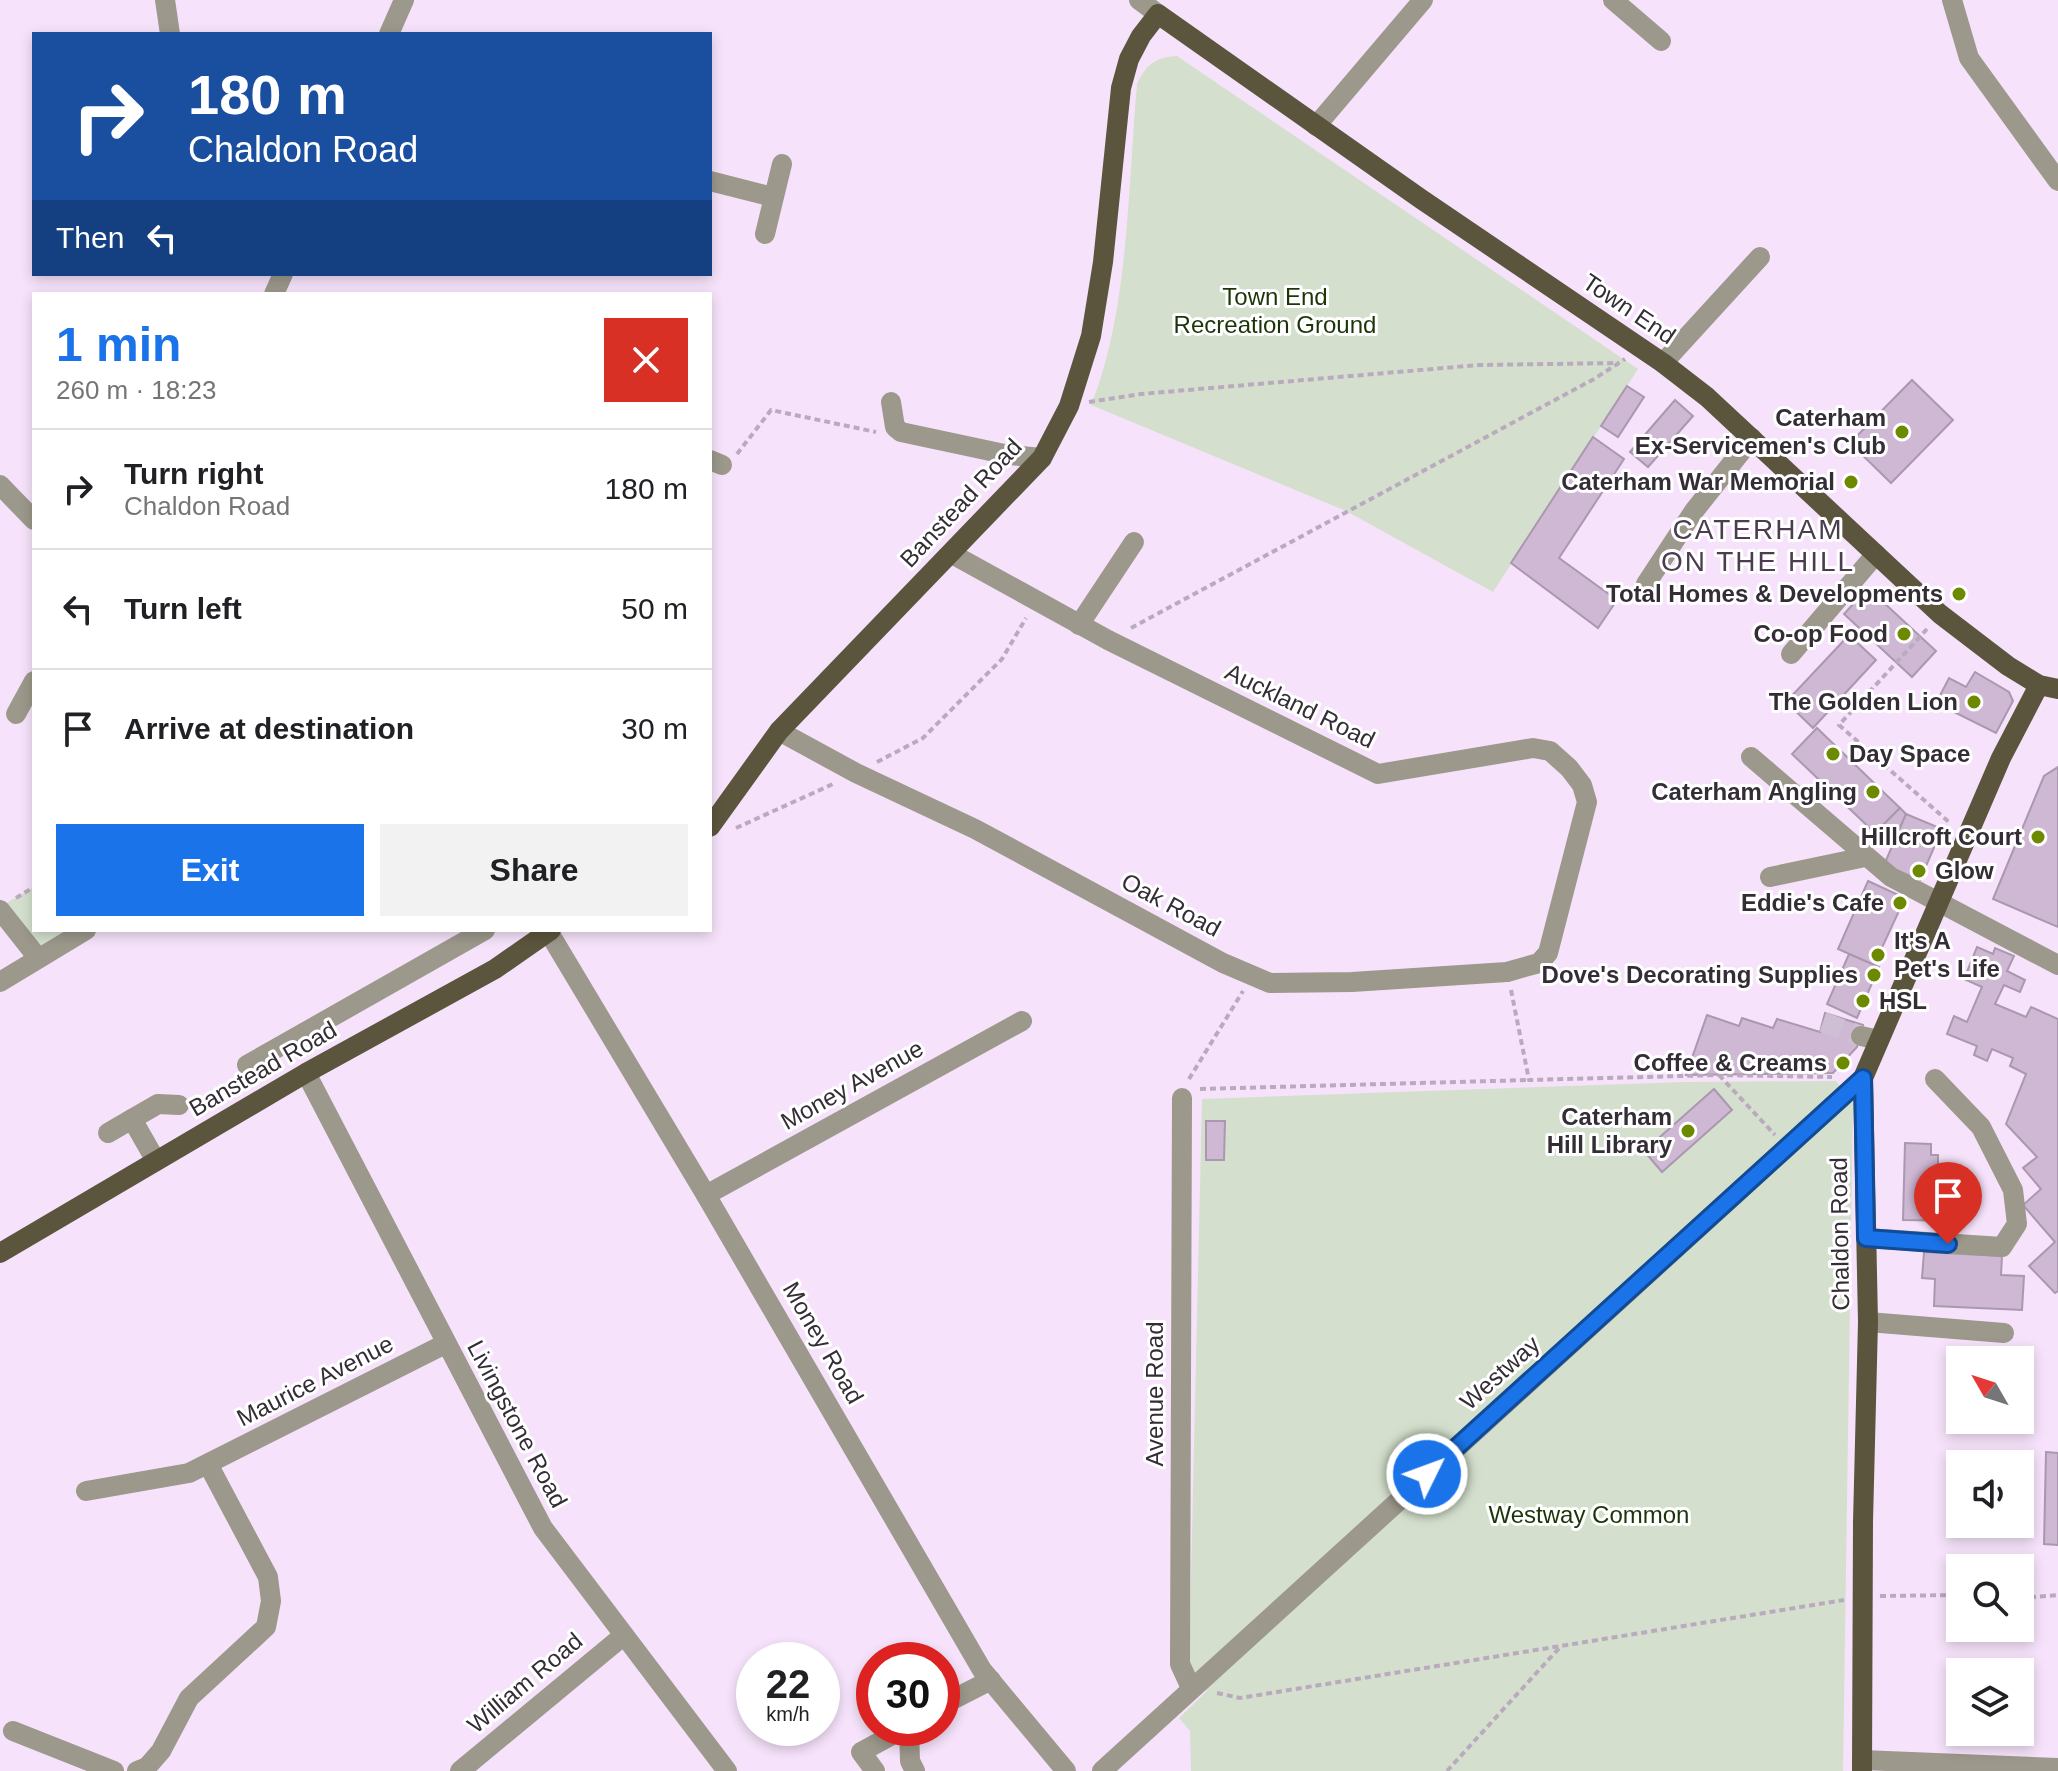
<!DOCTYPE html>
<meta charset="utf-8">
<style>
body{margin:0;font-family:Helvetica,sans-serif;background:#f2f2f2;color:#202124;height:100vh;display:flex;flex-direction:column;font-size:30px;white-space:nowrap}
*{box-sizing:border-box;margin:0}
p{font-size:26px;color:#757577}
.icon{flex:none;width:44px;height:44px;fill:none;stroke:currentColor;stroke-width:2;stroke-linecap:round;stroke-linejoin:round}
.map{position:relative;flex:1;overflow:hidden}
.panel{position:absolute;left:32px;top:292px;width:680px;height:640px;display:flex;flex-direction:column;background:#fff;border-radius:0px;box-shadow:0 4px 12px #0003}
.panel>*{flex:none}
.top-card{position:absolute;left:32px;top:32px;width:680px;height:244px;border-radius:0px;box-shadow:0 4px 12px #0003;background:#1a4fa0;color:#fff;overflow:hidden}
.needle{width:52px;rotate:309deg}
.fabs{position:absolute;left:1946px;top:1346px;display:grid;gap:16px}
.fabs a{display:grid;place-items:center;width:88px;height:88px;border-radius:0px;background:#fff;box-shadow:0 4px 12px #0003;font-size:40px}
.speed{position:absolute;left:736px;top:1642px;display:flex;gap:16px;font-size:40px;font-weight:700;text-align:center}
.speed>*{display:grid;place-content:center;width:104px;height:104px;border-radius:50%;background:#fff;box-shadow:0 4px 12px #0003;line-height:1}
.speed small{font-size:20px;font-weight:400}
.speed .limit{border:12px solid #d22;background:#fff;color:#111}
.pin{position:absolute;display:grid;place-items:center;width:68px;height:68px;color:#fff;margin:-82px -34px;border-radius:50% 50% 50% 0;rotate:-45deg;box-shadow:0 0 8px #0007}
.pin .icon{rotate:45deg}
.me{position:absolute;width:88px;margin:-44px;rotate:48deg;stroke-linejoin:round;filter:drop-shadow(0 0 6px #0008)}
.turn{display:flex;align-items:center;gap:28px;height:168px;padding:0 24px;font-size:36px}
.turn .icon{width:104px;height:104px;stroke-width:2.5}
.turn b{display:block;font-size:56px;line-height:68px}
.then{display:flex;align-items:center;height:76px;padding:0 24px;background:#0003;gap:16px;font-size:30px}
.round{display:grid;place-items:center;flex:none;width:84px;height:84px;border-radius:0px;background:#f2f2f2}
.overview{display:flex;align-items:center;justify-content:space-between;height:136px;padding:0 24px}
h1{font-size:48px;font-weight:600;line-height:60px;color:#1a73e8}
.action{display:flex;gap:16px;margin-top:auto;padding:16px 24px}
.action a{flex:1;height:92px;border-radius:0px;background:#1a73e8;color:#fff;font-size:32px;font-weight:600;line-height:92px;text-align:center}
.action a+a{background:#f2f2f2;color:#202124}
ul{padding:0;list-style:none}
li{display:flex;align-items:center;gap:24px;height:120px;padding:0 24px;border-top:2px solid #e0e0e0}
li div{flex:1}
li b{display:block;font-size:30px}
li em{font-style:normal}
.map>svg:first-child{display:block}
.green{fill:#d4e0cd}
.building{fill:#ceb8d4;stroke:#aa98af;stroke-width:2}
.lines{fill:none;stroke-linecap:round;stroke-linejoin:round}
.minor-tunnel{stroke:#cfbfd4;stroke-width:20;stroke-dasharray:20 10;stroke-linecap:butt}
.path{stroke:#baaabe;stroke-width:4;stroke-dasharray:6 4;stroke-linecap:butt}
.minor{stroke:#9c988b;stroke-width:20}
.major{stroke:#5c553d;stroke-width:20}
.route-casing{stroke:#114b97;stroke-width:20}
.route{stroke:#1a73e8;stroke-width:14}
.poi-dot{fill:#6c8900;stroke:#fff;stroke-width:3}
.labels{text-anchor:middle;stroke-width:6;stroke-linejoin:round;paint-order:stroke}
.park-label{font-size:24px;fill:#1b3509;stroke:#fff}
.street-label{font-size:24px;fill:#342d36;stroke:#fff}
.poi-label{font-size:24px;font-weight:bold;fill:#342d36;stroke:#fff;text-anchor:end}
.quarter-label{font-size:28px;letter-spacing:2px;fill:#4b3c50;stroke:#fff}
</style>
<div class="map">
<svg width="2058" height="1771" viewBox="0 0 2058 1771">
<rect width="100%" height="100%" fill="#f6e3fb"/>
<!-- green -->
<g class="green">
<path d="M1177,56L1638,369L1493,592L1346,511L1091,405C1129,312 1128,184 1137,84C1146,65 1155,57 1177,56Z"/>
<path d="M34,887V930H86L38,958L0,907Z"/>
<path d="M1836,1081L1853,1103L1843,1771H1191L1190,1731L1179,1718L1207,1691L1189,1663L1202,1099L1683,1082Z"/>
</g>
<!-- building -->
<g class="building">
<path d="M1912,380L1953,420L1891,483L1850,443Z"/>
<path d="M1627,386L1644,397L1618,437L1601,426Z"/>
<path d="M1675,400L1693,416L1648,467L1630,452Z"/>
<path d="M1593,437L1624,459L1559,558L1617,600L1598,628L1511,563Z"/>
<path d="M1868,588L1936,651L1912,677L1844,614Z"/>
<path d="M1849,635L1876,660L1813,728L1786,702Z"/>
<path d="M1975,672L2009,692L2013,701L1996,733L1936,703L1949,678L1966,687Z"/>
<path d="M1817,728L1900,808L1875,833L1792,754Z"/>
<path d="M2058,767V927L1993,899L2044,776Z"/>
<path d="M1900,808L1906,814L1894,842L1875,833Z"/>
<path d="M1906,814L1942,829L1920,880L1884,865Z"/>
<path d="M1868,881L1905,898L1874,965L1838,949Z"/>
<path d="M1977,947L1993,954L1995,948L2014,956L2007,971L2025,980L2020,992L2004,985L1995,1004L2026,1017L2031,1007L2058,1019V1291L2055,1293L2029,1266L2055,1242L2023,1205L2041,1189L2023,1168L2037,1157L2006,1124L2026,1074L2010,1066L2013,1058L1992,1049L1987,1061L1974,1055L1977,1046L1947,1034L1954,1016L1967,1022L1982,987L1964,979Z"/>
<path d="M1849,954L1879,967L1857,1018L1827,1004Z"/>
<path d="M1825,1013L1863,1025L1857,1047L1833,1073L1686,1075L1707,1015L1739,1026L1742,1018L1773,1028L1777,1019L1820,1032Z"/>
<path d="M1714,1089L1732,1110L1662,1172L1644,1151Z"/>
<path d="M1206,1121H1225L1224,1160H1206Z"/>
<path d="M1905,1143L1931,1144V1155H1938V1179H1932V1189H1961L1960,1221L1903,1220Z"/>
<path d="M1924,1252L2002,1256L2001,1275L2024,1276L2022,1310L1934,1306L1935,1279L1922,1278Z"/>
<path d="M2046,1452L2058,1453V1545L2044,1544Z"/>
</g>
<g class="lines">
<!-- minor-tunnel -->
<path class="minor-tunnel" d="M1823,1022L1861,1036"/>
<!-- path -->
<g class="path">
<path d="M1089,402L1141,394L1479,365L1619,363"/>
<path d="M737,454L771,410L876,432"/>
<path d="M1131,628L1594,379L1625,359"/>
<path d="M1927,629L1839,725L1950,823"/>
<path d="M877,762L923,738L1002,659L1026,618"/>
<path d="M736,828L833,784"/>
<path d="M16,898L34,887"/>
<path d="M1511,990L1529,1080L1719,1075L1832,1077"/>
<path d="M1719,1075L1775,1135"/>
<path d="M1189,1079L1243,991"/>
<path d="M1200,1089L1529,1080"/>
<path d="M1880,1596L1960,1595"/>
<path d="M2020,1598L2058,1595"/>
<path d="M1217,1693L1240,1698L1844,1600"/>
<path d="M1447,1771L1561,1646"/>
</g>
<!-- minor -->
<g class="minor">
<path d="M165,0L170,34"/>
<path d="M1139,0L1158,14"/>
<path d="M1613,0L1661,41"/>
<path d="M1952,0L1969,58L2058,181"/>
<path d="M389,34L404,0"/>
<path d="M1316,126L1423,0"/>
<path d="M710,181L773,197"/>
<path d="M765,234L782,164"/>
<path d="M274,294L283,274"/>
<path d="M1663,363L1760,257"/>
<path d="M891,402L895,427L901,432L1009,455L1042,458"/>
<path d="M710,460L722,465"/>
<path d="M0,485L34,520"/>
<path d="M1646,584L1694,511L1752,438"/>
<path d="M1079,625L1134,542"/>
<path d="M1791,654L1876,554"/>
<path d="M16,714L34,681"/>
<path d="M779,731L856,773L975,829L1223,963L1270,983L1352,982L1507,972L1539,963L1548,953L1587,802L1582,785L1569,768L1550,751L1533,748L1378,774L1108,640L952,554"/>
<path d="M1751,757L1891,877L2058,965"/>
<path d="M1770,877L1865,857"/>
<path d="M0,910L38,958"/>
<path d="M548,931L706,1195L982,1670L1066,1771"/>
<path d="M0,982L86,930"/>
<path d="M1861,1036L1879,1040"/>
<path d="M247,1065L485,930"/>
<path d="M306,1073L543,1528L727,1771"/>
<path d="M1182,1098L1180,1664L1191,1688"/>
<path d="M132,1119L158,1104L179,1105"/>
<path d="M108,1133L132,1119L156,1161"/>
<path d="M706,1195L1022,1021"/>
<path d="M1866,1238L2002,1247L2017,1224L2013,1190L1981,1127L1935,1079"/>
<path d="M1868,1322L2004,1333"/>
<path d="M86,1491L189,1473L445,1344"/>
<path d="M942,1705L991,1680"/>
<path d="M909,1728L910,1761L915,1771"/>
<path d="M13,1731L114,1771"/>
<path d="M1862,1760L2058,1768"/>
<path d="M137,1771L147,1767L161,1751L189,1698L266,1627L271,1601L268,1577L208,1464"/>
<path d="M460,1771L623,1636"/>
<path d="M875,1771L861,1752L905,1728"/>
<path d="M1102,1771L1863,1078"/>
</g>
<!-- major -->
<g class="major">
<path d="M710,827L779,731L1042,458L1069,406L1091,336L1103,262L1121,88L1129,59L1141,36L1158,14L1421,199L1663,363L1707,397L1940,614L2008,666L2039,685L2058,689"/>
<path d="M0,1253L306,1073L495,969L551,930"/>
<path d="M1862,1771L1863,1522L1868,1322L1863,1078L2001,758L2039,685"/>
</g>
</g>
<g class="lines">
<defs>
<path id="route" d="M1427,1474L1863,1078L1866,1238L1948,1244"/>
</defs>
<!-- route casing -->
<use href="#route" class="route-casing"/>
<!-- route -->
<use href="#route" class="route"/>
</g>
<!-- markers -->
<g class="poi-dot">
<circle cx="1902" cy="432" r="8"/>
<circle cx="1851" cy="482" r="8"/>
<circle cx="1959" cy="594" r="8"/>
<circle cx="1904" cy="634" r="8"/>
<circle cx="1974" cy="702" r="8"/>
<circle cx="1833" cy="754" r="8"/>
<circle cx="1873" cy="792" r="8"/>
<circle cx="2038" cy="837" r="8"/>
<circle cx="1919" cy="871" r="8"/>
<circle cx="1900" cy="903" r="8"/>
<circle cx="1878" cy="955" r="8"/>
<circle cx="1874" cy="975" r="8"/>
<circle cx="1863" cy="1001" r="8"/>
<circle cx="1843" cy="1063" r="8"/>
<circle cx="1688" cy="1131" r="8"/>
</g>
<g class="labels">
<!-- park labels -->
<g class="park-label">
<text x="1275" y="305">Town End<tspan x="1275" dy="28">Recreation Ground</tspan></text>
<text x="1589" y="1523">Westway Common</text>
</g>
<!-- street labels -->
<g class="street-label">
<text transform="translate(1629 309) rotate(34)" y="8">Town End</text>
<text transform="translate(961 503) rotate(-47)" y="8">Banstead Road</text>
<text transform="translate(1300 706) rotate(26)" y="8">Auckland Road</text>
<text transform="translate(1171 905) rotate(28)" y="8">Oak Road</text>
<text transform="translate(263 1069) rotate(-30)" y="8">Banstead Road</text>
<text transform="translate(852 1085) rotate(-29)" y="8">Money Avenue</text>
<text transform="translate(1840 1234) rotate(-91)" y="8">Chaldon Road</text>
<text transform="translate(823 1343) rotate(60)" y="8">Money Road</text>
<text transform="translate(1500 1373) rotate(-42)" y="8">Westway</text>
<text transform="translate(315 1381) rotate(-27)" y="8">Maurice Avenue</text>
<text transform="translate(1155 1394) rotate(-90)" y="8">Avenue Road</text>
<text transform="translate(517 1424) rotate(62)" y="8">Livingstone Road</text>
<text transform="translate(525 1683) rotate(-40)" y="8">William Road</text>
</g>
<!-- poi labels -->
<g class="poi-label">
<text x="1886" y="426">Caterham<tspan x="1886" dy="28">Ex-Servicemen's Club</tspan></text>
<text x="1835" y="490">Caterham War Memorial</text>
<text x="1943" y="602">Total Homes &amp; Developments</text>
<text x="1888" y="642">Co-op Food</text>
<text x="1958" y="710">The Golden Lion</text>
<text x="1849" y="762" text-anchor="start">Day Space</text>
<text x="1857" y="800">Caterham Angling</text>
<text x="2022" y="845">Hillcroft Court</text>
<text x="1935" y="879" text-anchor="start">Glow</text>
<text x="1884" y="911">Eddie's Cafe</text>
<text x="1894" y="949" text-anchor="start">It's A<tspan x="1894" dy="28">Pet's Life</tspan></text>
<text x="1858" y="983">Dove's Decorating Supplies</text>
<text x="1879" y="1009" text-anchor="start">HSL</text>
<text x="1827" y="1071">Coffee &amp; Creams</text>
<text x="1672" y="1125">Caterham<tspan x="1672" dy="28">Hill Library</tspan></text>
</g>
<!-- quarter labels -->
<g class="quarter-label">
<text x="1758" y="539">CATERHAM<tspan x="1758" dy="32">ON THE HILL</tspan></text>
</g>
</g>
</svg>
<div class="fabs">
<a><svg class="needle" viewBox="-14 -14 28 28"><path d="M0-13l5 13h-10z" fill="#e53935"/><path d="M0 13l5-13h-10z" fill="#757577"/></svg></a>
<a><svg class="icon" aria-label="sound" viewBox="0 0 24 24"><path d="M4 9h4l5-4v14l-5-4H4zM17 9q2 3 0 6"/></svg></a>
<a><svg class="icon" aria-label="search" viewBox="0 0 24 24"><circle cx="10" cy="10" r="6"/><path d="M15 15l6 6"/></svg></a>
<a><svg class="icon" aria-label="layers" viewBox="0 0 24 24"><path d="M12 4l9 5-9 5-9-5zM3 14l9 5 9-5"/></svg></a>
</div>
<div class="speed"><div>22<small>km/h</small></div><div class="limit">30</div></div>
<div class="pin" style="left:1948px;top:1244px;background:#d93025"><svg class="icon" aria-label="arrive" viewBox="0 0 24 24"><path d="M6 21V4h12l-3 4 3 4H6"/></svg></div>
<svg class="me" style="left:1427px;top:1474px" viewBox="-20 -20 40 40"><circle r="17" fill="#1a73e8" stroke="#fff" stroke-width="3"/><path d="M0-11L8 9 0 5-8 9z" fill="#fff"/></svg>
<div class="top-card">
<div class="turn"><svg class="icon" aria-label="right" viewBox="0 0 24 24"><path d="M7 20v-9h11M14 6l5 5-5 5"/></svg><div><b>180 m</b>Chaldon Road</div></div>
<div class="then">Then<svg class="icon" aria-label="left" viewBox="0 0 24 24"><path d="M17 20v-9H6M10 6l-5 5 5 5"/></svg></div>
</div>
<section class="panel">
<div class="overview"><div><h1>1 min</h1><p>260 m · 18:23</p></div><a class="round" style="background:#d93025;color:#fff"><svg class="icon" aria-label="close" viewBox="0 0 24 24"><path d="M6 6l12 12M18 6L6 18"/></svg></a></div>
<ul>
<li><svg class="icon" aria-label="right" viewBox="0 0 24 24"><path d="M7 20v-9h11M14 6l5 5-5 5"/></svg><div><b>Turn right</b><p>Chaldon Road</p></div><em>180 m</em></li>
<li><svg class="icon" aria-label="left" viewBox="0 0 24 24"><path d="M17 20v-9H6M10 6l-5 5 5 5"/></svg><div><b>Turn left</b></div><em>50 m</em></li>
<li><svg class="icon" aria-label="arrive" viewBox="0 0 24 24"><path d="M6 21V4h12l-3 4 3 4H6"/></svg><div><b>Arrive at destination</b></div><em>30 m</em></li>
</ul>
<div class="action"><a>Exit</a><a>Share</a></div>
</section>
</div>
